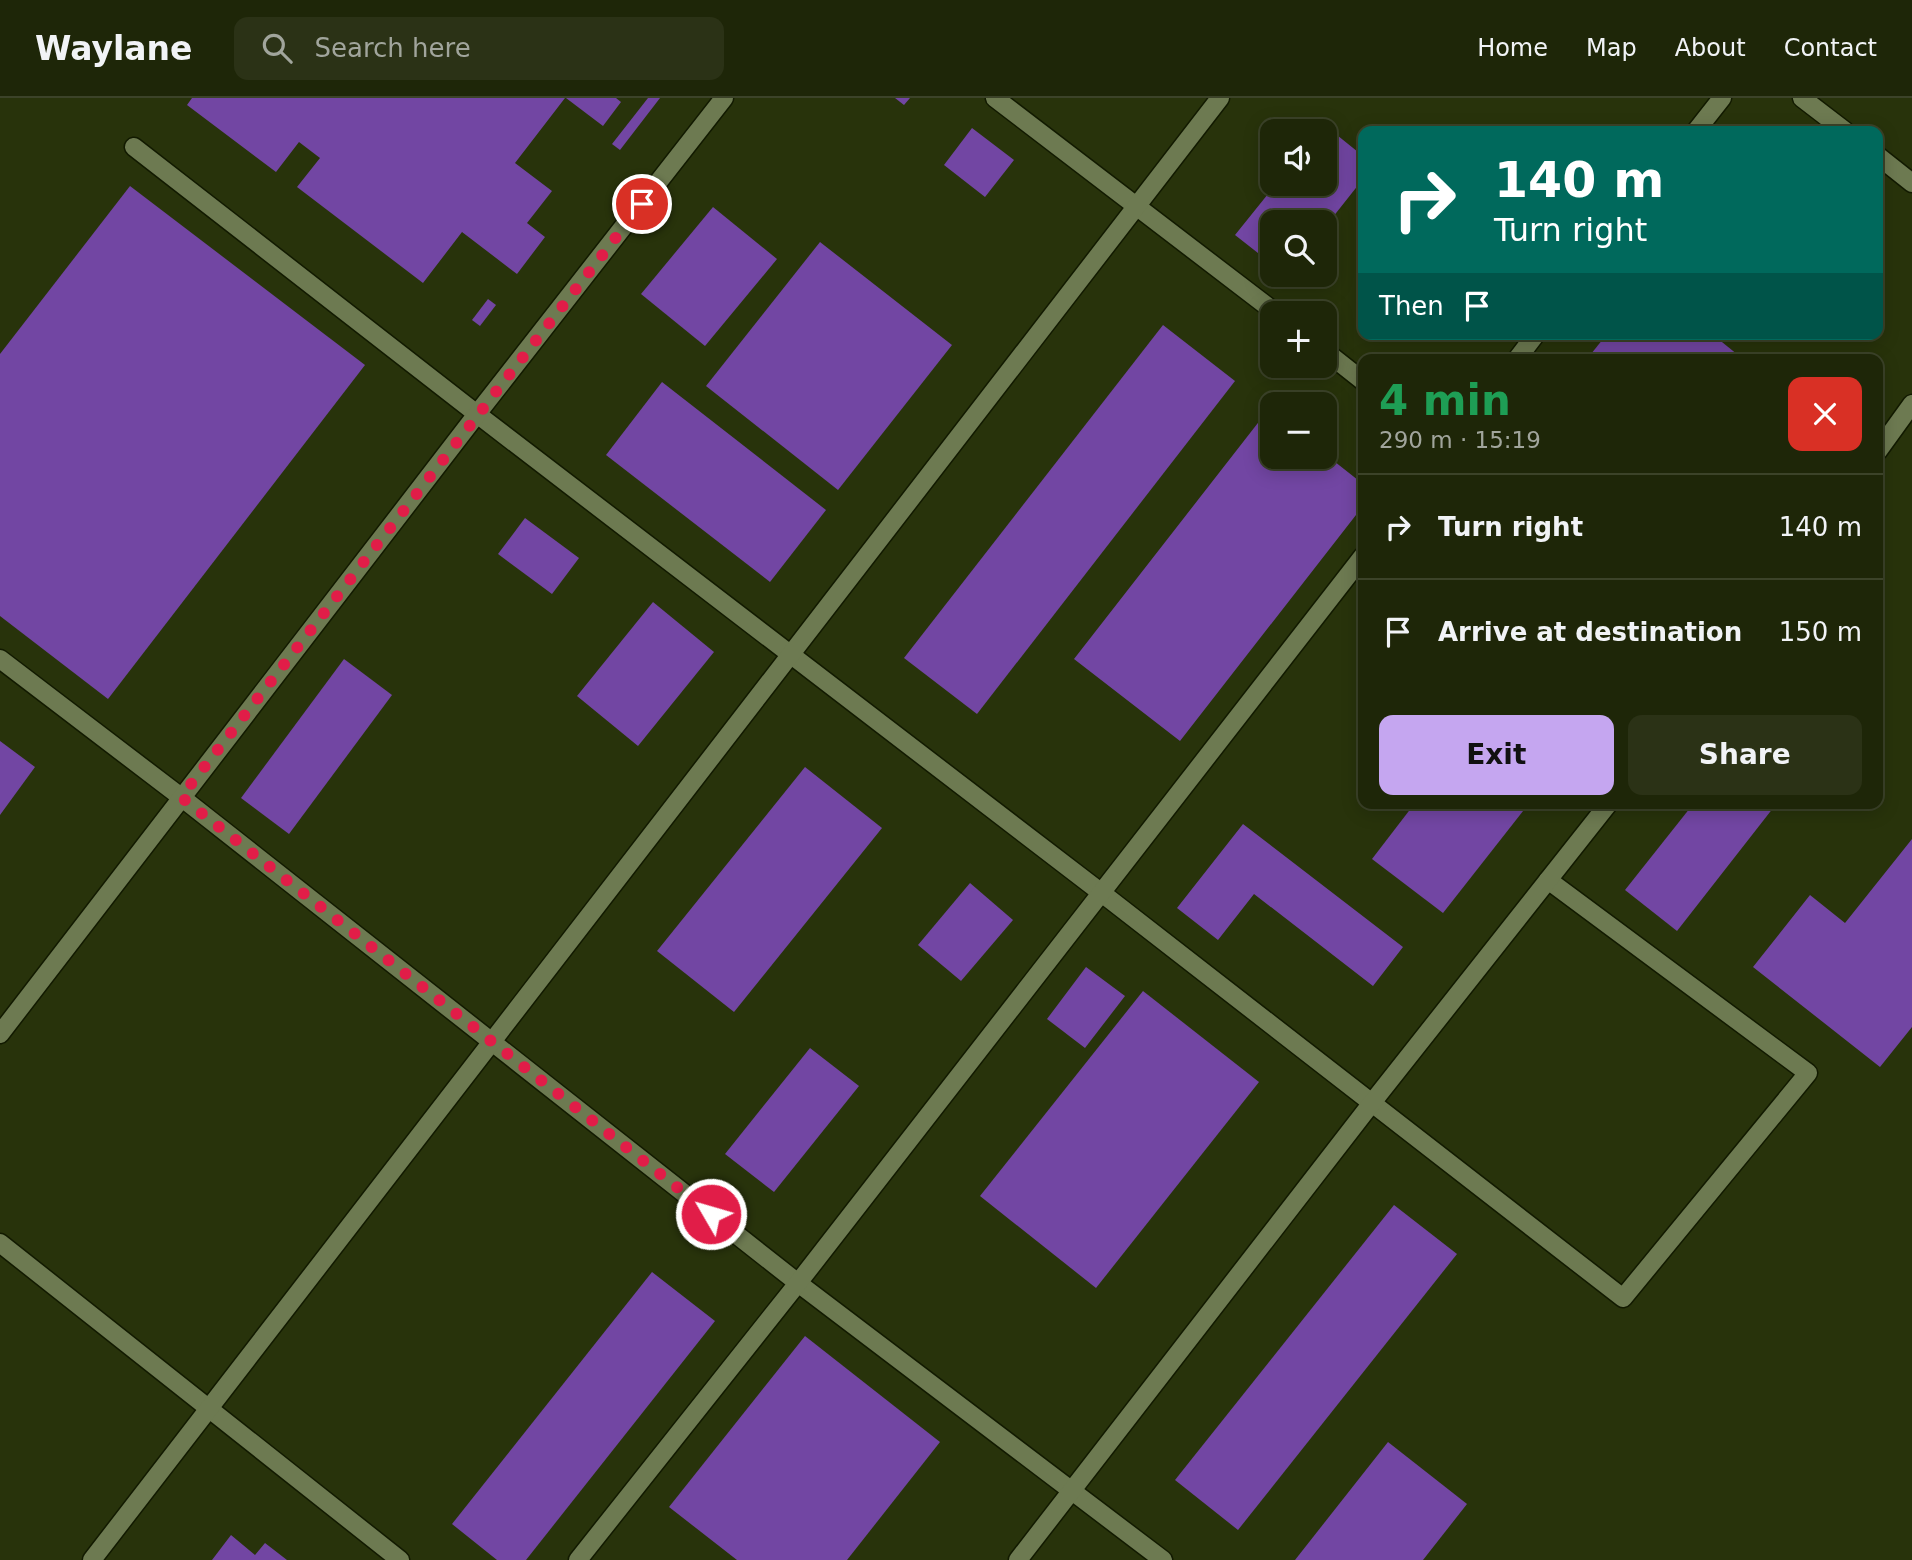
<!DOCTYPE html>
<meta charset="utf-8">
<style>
body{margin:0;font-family:"DejaVu Sans",sans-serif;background:#2b3216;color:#f1f3f6;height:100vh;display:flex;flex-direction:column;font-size:26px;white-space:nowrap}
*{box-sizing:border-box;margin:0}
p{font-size:23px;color:#a1a59c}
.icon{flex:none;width:38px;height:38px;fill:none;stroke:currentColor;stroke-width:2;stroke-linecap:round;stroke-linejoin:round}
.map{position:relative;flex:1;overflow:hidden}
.sheet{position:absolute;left:1358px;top:256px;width:525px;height:455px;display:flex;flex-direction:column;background:#1e2608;border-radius:14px;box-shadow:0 4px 18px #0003,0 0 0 2px #3c4329}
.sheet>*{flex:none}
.guide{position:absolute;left:1358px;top:28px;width:525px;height:214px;border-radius:14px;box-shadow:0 4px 18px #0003,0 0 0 2px #3c4329;background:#00695c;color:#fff;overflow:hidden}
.tools{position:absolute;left:1260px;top:21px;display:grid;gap:14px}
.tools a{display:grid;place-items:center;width:77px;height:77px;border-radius:14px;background:#1e2608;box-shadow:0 4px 18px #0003,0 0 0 2px #3c4329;font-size:35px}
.pin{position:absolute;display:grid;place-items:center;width:60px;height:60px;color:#fff;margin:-30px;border:4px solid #fff;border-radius:50%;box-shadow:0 2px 7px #0007}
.me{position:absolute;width:77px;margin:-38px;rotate:308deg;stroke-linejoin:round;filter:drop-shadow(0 0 5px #0008)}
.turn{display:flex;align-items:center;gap:24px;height:147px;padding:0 21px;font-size:32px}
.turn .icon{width:91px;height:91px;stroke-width:2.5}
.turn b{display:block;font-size:49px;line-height:60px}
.then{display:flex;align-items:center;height:66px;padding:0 21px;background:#0003;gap:14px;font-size:26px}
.round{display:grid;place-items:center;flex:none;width:74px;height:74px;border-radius:14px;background:#2b3216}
.head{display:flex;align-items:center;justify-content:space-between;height:119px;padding:0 21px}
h1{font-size:42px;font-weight:600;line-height:52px;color:#1e9e55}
.primary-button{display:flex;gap:14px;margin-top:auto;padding:14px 21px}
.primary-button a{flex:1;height:80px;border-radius:14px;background:#c5a6f0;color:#111;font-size:28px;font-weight:600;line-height:80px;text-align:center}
.primary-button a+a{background:#2b3216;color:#f1f3f6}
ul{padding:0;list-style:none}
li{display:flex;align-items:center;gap:21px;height:105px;padding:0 21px;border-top:2px solid #3c4329}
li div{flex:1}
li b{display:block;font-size:26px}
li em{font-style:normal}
header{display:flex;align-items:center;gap:42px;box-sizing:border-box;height:98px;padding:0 35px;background:#1e2608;border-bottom:2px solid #3c4329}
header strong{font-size:33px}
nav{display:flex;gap:38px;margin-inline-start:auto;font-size:24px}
.search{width:490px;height:63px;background:#2b3216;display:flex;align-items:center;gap:18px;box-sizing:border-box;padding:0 24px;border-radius:14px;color:#a1a59c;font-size:26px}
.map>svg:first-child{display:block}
.building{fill:#7246a3}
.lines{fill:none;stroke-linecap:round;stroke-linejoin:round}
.service-casing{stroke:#121a00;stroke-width:21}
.service{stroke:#6d7a51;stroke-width:18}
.route{stroke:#e11d48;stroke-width:12;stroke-dasharray:0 21.6}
</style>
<header>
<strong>Waylane</strong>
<div class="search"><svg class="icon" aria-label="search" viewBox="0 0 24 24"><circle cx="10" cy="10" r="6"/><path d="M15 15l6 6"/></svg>Search here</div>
<nav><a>Home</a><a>Map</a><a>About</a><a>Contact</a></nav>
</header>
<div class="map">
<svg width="1912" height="1462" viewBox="0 0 1912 1462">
<rect width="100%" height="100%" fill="#28330b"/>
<!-- building -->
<g class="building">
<path d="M192,0H565L515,65L552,93L527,125L545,139L517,176L462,134L423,185L297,89L320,60L299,44L276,74L187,7Z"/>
<path d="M566,0H616L621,4L603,28Z"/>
<path d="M648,0H660L620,52L612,46Z"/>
<path d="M895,0H910L904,7Z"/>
<path d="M1322,25L1363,58V81L1325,129V124H1272V166L1235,137L1276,86H1325V33H1315Z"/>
<path d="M972,30L1014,62L985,99L944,67Z"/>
<path d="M1272,63V77L1265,72Z"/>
<path d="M130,88L365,267L108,601L0,518V256Z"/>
<path d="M713,109L777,161L705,248L641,196Z"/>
<path d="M820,144L952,247L838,392L706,288Z"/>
<path d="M488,201L496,207L480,228L472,222Z"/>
<path d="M1163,227L1235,283L977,616L904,560Z"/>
<path d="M1607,236H1712L1743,261H1587Z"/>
<path d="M662,284L826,412L770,484L606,357Z"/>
<path d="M1268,312L1272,316V359H1325V356L1363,386V408L1180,643L1074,561Z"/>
<path d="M525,420L579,460L552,496L498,456Z"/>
<path d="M653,504L714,554L638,648L577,598Z"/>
<path d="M344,561L392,597L289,736L241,700Z"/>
<path d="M0,643L35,669L0,717Z"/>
<path d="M805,669L882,730L734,914L657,853Z"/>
<path d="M1415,705H1523L1527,708L1443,815L1372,761Z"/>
<path d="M1694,705H1777L1677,833L1625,792Z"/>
<path d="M1243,726L1403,849L1373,888L1254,796L1218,842L1177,810Z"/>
<path d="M1912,741V929L1880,969L1753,869L1810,797L1845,825Z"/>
<path d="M970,785L1013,822L961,883L918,847Z"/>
<path d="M1086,869L1125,898L1085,950L1047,921Z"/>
<path d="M1143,893L1259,984L1096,1190L980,1098Z"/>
<path d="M810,950L859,988L774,1094L725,1056Z"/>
<path d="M1394,1107L1457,1156L1238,1432L1175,1382Z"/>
<path d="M652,1174L715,1223L526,1462H497L452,1426Z"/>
<path d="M805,1238L940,1344L847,1462H737L669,1409Z"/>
<path d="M1388,1344L1467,1406L1423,1462H1295Z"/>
<path d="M231,1437L255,1457L265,1445L287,1462H212Z"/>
</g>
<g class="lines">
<defs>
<g id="service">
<path d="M995,0L1276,215"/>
<path d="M1802,0L1845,33"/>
<path d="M1696,33L1722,0"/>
<path d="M134,49L477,316L1103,796L1623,1200L1808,975L1548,782"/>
<path d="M1878,58L1912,85"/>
<path d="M1325,253L1363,283"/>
<path d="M1517,261L1536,236"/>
<path d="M1878,353L1912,306"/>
<path d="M0,561L181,699L798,1185L1163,1462"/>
<path d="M0,936L477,316L724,0"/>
<path d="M0,1145L400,1462"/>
<path d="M92,1462L1220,0"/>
<path d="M578,1462L798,1185L1363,458"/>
<path d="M1018,1462L1371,1006L1609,705"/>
</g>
</defs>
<!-- service casing -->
<use href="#service" class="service-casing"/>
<!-- service -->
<use href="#service" class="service"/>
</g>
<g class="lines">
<!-- route -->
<path class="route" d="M642,106L181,699L711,1116"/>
</g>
</svg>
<div class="tools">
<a><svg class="icon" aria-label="sound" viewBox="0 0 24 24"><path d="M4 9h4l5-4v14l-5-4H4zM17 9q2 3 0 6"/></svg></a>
<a><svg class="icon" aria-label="search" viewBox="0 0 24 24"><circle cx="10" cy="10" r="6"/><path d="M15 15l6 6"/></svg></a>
<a>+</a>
<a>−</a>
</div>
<div class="pin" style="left:642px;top:106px;background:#d93025"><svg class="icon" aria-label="arrive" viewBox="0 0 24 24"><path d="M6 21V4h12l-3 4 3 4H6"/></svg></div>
<svg class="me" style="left:711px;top:1116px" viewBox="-20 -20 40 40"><circle r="17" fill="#e11d48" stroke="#fff" stroke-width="3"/><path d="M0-11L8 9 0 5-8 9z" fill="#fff"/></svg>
<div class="guide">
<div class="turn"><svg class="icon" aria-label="right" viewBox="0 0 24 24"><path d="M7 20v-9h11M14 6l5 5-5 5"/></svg><div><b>140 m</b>Turn right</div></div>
<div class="then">Then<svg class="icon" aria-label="arrive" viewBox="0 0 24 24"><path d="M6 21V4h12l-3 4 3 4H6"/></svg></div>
</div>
<section class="sheet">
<div class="head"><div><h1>4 min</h1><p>290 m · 15:19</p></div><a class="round" style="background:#d93025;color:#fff"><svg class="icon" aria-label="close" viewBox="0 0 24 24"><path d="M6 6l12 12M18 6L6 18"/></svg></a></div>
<ul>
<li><svg class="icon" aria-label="right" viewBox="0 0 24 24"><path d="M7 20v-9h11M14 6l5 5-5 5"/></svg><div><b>Turn right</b></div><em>140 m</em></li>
<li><svg class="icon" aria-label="arrive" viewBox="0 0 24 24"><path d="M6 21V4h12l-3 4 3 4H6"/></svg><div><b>Arrive at destination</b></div><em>150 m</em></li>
</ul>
<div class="primary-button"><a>Exit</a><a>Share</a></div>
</section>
</div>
